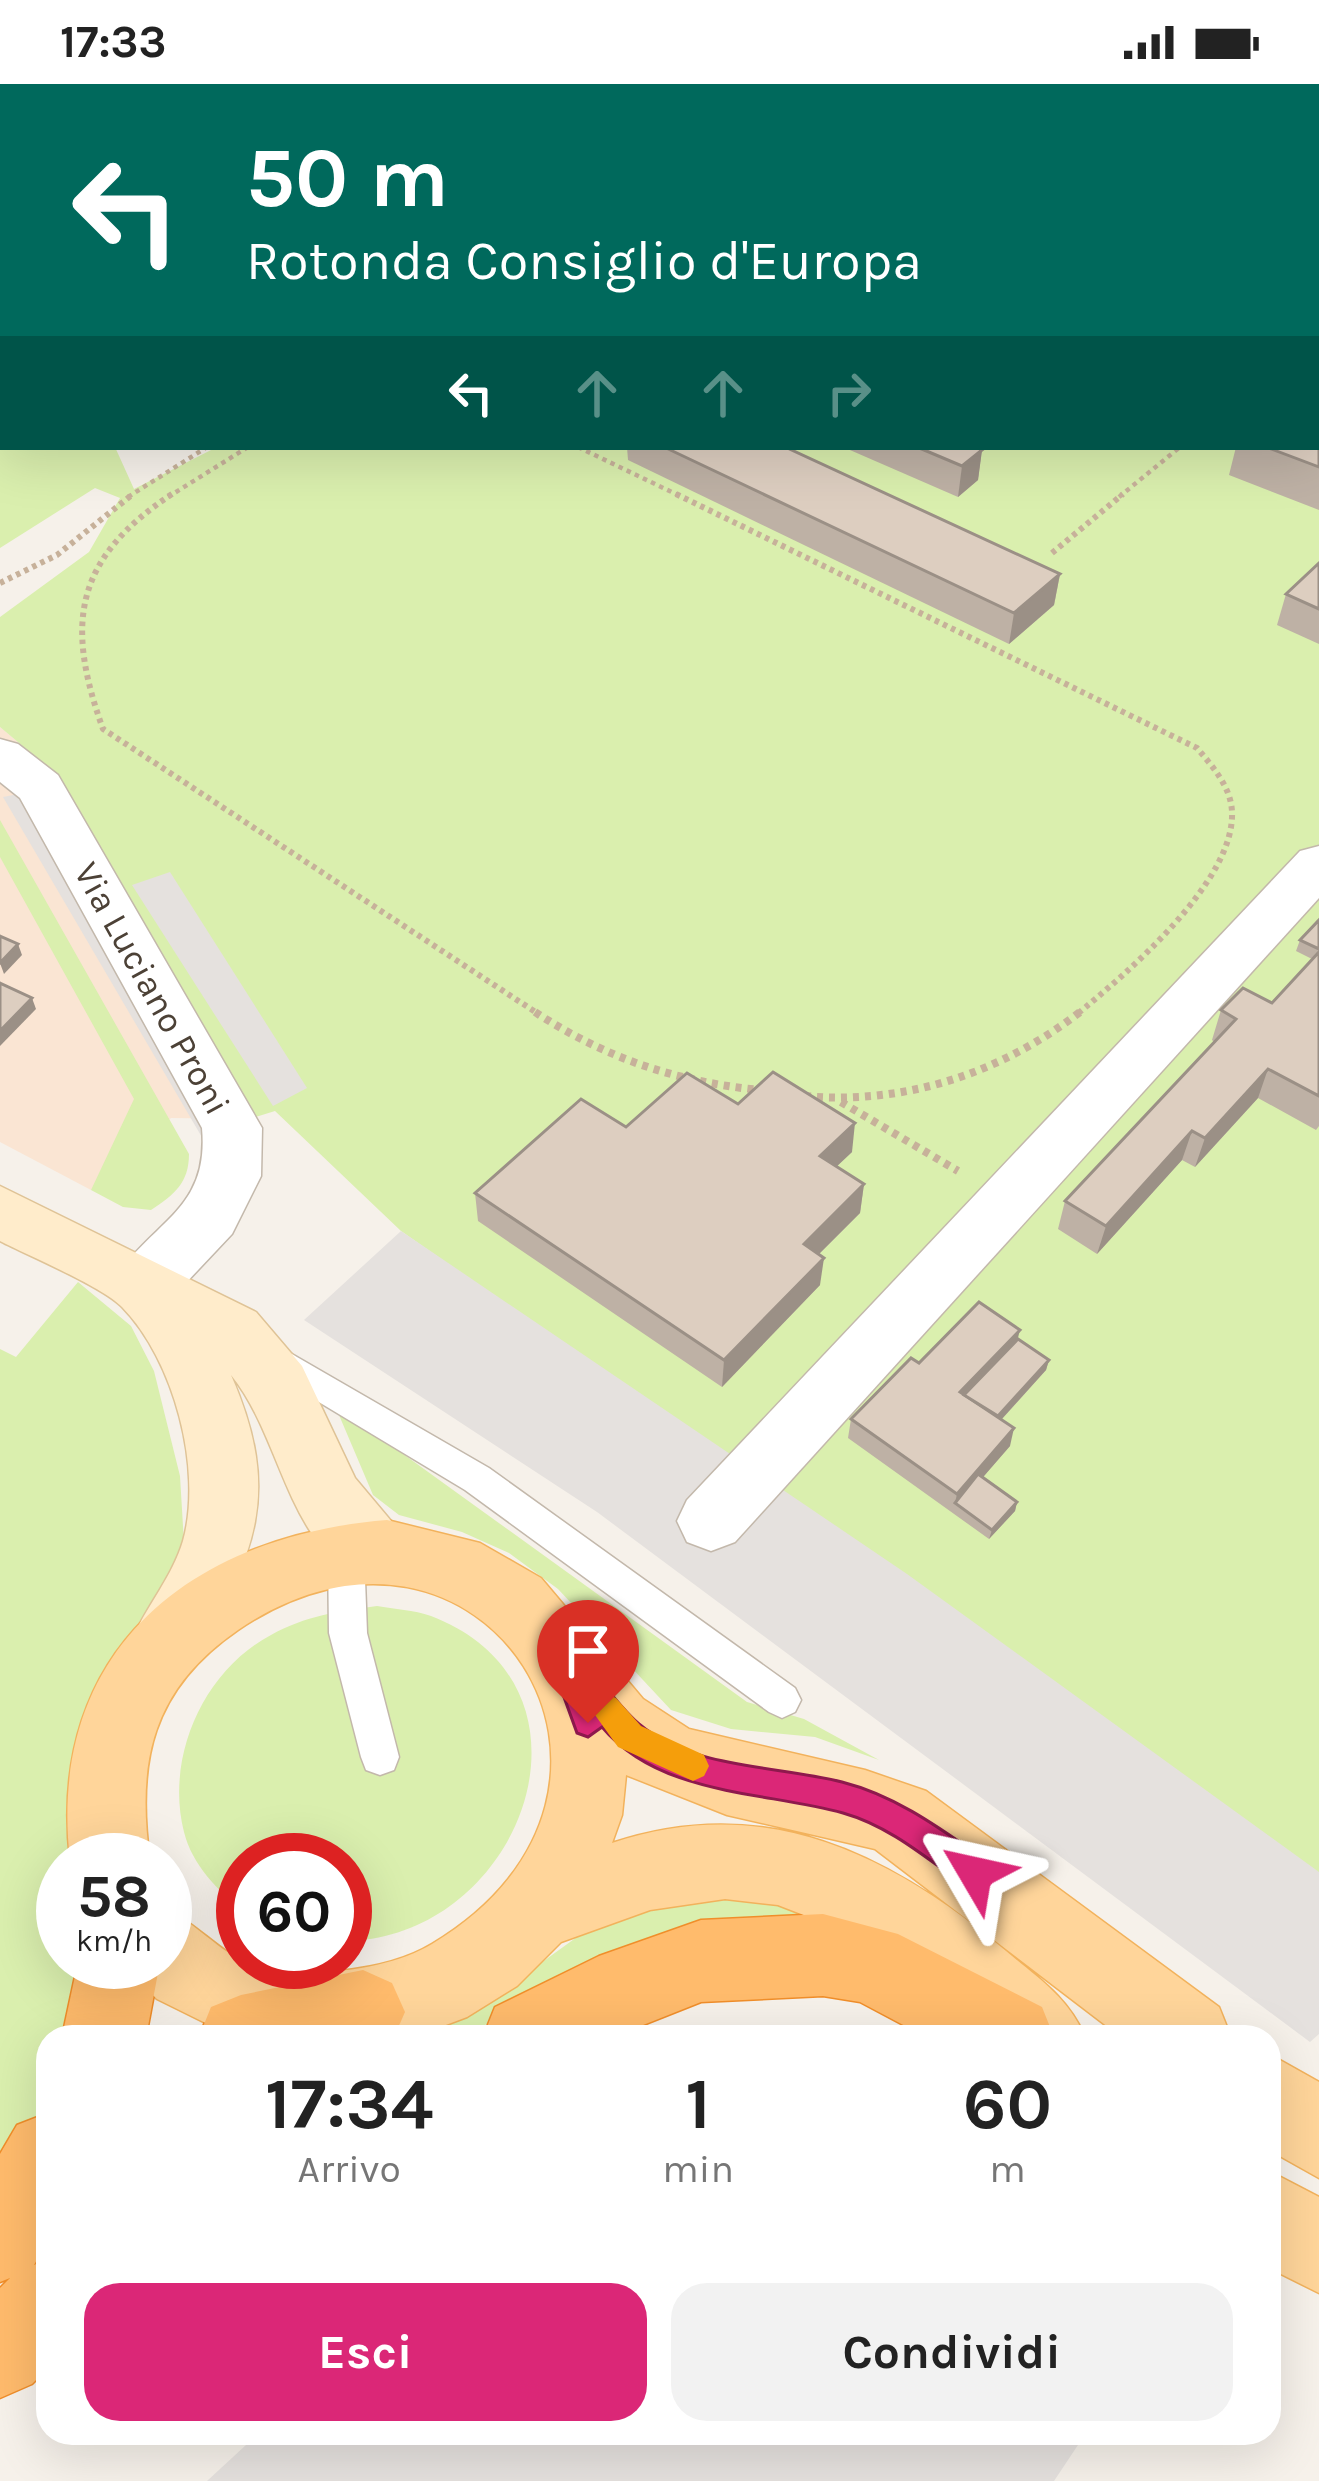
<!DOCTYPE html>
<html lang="it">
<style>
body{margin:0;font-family:Karla,sans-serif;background:#f2f2f2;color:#222;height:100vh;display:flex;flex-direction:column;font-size:45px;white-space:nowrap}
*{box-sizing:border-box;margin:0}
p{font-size:39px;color:#767676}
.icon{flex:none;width:66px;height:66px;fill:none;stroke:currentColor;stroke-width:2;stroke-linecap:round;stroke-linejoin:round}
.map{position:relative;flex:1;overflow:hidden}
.panel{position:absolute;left:36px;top:1941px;width:1245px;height:420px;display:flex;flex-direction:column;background:#fff;border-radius:36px;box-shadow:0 12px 48px #0002}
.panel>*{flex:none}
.banner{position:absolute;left:0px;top:0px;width:1320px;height:366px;box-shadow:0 12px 48px #0002;background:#00695c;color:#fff;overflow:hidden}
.speed{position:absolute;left:36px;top:1749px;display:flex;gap:24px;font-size:60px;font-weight:700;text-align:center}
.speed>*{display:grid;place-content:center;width:156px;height:156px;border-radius:50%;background:#fff;box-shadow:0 12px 48px #0002;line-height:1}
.speed small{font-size:30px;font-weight:400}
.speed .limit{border:18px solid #d22;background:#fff;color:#111}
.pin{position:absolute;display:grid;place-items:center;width:102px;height:102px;color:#fff;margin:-123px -51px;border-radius:50% 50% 50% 0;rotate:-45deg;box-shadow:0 0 12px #0007}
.pin .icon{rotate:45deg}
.me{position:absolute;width:132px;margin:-66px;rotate:306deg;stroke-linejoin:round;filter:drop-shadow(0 0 9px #0008)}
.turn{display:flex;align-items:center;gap:42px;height:252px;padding:0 48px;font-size:54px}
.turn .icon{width:156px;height:156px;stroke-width:2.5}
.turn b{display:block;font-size:84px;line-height:102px}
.lanes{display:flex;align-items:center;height:114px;padding:0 48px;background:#0003;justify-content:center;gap:60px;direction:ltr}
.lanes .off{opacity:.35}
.eta{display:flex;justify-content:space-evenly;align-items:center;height:204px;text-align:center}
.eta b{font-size:72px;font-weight:700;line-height:84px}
.primary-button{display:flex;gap:24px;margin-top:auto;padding:24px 48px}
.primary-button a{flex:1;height:138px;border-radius:36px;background:#db2777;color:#fff;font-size:48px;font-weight:700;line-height:138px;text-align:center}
.primary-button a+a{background:#f2f2f2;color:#222}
.status{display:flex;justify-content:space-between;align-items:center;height:84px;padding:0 60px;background:#fff;direction:ltr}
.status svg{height:33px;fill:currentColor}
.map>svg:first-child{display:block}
.commercial{fill:#fae5d3}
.green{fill:#daefae}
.parking{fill:#e5e1de}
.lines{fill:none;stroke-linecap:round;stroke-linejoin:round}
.lane-casing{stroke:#c3b8ab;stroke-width:3}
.street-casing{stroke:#c3b8ab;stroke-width:3}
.secondary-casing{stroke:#dfc396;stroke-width:3}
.primary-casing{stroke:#f2b25c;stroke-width:3}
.highway-casing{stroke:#f08e2a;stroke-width:3}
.path-far2{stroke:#c7b19a;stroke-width:4.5;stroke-dasharray:4.5 4.5;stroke-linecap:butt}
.path-far1{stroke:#c7b19a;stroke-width:6;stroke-dasharray:4.5 4.5;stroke-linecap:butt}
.path{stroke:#c7b19a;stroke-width:8;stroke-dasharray:6 6;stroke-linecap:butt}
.lane{fill:#fff;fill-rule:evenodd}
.street{fill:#fff;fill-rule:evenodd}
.secondary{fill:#ffeccb;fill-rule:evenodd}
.primary{fill:#ffd59a;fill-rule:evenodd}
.highway{fill:#ffbb6c;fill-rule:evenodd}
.wall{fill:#beb1a5}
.shaded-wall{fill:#9b9086}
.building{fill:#ddcec0;stroke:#9b9086;stroke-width:3}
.route{fill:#db2777;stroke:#8e194d;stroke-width:3}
.slow{fill:#f59e0b}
.labels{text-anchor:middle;stroke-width:9;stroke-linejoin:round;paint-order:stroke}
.street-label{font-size:36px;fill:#4c4136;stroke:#fff}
</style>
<div class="status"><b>17:33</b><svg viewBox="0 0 49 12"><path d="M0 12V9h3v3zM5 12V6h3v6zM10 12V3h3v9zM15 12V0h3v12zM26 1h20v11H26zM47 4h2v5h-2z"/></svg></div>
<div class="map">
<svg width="1319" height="2397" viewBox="0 0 1319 2397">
<rect width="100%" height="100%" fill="#f6f1ea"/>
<!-- commercial -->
<path class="commercial" d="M0,643L50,685L249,1035L171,1034L91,1106L0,1058Z"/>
<!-- green -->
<g class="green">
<path d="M1319,144V1790L401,1147L275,1027L249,1035L50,685L0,643V533L89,468L120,414L95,404L0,464V354L3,363H115L134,405L217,363H1317Z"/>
<path d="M0,736L189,1070C189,1099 174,1111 151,1126L123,1123L91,1106L134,1015L0,773Z"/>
<path d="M78,1198L131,1242L154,1287L180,1392L184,1459L75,1680L72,1776H63V1878H88L76,1953H48V2014L0,2088V1265L16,1273Z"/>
<path d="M339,1331L363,1341L747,1618L804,1635L879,1676L815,1653L731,1645L671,1626L558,1505L509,1469L462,1448L399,1431L373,1411Z"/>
<path d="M377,1522C394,1525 414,1526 431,1532C616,1603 521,1855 345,1857V1776H243V1828C218,1806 192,1781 184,1748C165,1674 203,1587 271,1551C305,1532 339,1527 377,1522Z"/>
<path d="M766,1807L877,1835L651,1861L460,1953H408L463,1935L577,1853L664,1811Z"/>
</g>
<!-- parking -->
<g class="parking">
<path d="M18,710L221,1050L203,1055L3,713Z"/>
<path d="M170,788L307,1004L273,1022L132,801Z"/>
<path d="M401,1147L907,1490L1319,1788V1950L1310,1958L597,1428L304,1236Z"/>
<path d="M259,2349H1086L1054,2397H207Z"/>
</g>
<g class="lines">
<defs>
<g id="lane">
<path d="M271,1258L489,1384L795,1604L801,1616L795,1628L782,1634L769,1628L465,1406L259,1282L254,1272L259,1262Z"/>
<path d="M346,1453L359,1458L364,1469L367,1549L399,1673L394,1686L380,1691L366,1686L361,1673L329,1549L328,1469L333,1458Z"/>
</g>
<g id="street">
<path d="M0,655L18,660L58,691L262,1044L261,1092L232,1150L166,1220L144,1228L122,1220L112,1202C145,1138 210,1131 202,1044L20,714L0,698Z"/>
<path d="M1319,762V814L735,1458L711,1467L687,1458L677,1437L687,1416L1300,767Z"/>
</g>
<g id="secondary">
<path d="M361,0H402L359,3Z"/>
<path d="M896,0H942L944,3H898Z"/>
<rect x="1317" y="108" width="2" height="25"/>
<path d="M3,199V225L0,226V200Z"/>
<path d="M0,1102L256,1228L302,1282L355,1394L397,1444L407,1467L397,1490L371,1499C287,1468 283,1354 231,1291C284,1413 253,1469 195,1579L169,1589L143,1579L132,1555C147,1522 173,1491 183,1457C203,1385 174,1276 122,1223C103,1203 29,1172 0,1157Z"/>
</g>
<g id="primary">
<path d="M387,1436L480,1459L541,1494L643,1615L689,1645L865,1686L926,1707L1219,1923L1231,1953H1121L875,1765L727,1731L626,1691L622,1731L612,1759C765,1708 889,1769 1006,1867C1038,1894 1069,1914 1085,1953H980L845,1847L778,1821L725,1815L650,1826L561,1858L517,1902L467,1933L414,1953H234L157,1915L136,1895L129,1878H165V1825C194,1837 221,1869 246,1878C297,1897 386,1888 432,1860C692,1704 481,1380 238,1546C152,1605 136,1678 150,1776H70C46,1566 191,1452 387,1436Z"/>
<path d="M1269,1970L1319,1998V2094L1269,2066Z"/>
<path d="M1269,2087L1319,2113V2209L1269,2184Z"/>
</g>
<g id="highway">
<path d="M823,1830L898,1850L1042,1923L1054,1953H926L860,1918L823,1912L701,1918L613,1953H483L495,1923L599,1872L701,1836Z"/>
<path d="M78,1878H160L146,1953H62Z"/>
<path d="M363,1886L392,1899L405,1928L394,1953H199L211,1923L241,1911Z"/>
<path d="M48,2029V2156L34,2181L48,2175V2284L32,2300L0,2314V2204L10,2194L0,2198V2070L17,2041Z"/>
</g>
</defs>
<!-- lane casing -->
<use href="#lane" class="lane-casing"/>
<!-- street casing -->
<use href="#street" class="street-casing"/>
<!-- secondary casing -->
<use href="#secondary" class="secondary-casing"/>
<!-- primary casing -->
<use href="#primary" class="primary-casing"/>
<!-- highway casing -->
<use href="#highway" class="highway-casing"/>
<!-- path-far2 -->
<g class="path-far2">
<path d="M271,3L276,0"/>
<path d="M816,3L820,0"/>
<path d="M578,363L682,413"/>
<path d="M128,413L207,363"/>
<path d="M168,413L248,363"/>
<path d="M1119,413L1180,363"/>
</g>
<!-- path-far1 -->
<g class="path-far1">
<path d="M172,410C74,475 65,540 103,645L540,931"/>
<path d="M676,410L1197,664C1213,683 1231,703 1232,728C1235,798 1125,891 1076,931"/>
<path d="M1052,469L1123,410"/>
<path d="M0,499L57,471L133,410"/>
</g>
<!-- path -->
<g class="path">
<path d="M535,928C605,974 677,998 760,1006"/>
<path d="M805,1012C905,1021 1001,989 1080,928"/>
<path d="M841,1018L958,1087"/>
</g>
<!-- lane -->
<use href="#lane" class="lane"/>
<!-- street -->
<use href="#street" class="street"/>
<!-- secondary -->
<use href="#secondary" class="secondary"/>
<!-- primary -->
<use href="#primary" class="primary"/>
<!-- highway -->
<use href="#highway" class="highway"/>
</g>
<!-- wall -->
<g class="wall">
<path d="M0,0H41L40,3H3V17L0,16Z"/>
<path d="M1319,278V426L1229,391L1236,363H1317Z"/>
<path d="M627,363H785L1060,490L1054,521L1009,560L628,376Z"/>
<path d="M843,363H976L982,366L978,396L958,413Z"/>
<path d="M1319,479V560L1277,541L1286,510Z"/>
<path d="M1319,836V1042L1316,1046L1258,1014L1195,1083L1182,1076L1097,1170L1058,1145L1065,1117L1214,958L1212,956L1221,926L1272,919L1312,875L1296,867L1300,856Z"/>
<path d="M738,1020L852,1068L836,1083L864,1100L860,1129L819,1170L820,1201L722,1303L478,1137L475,1109L626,1043Z"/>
<path d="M1018,1255L1049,1276L1046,1286L1002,1335L1010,1362L983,1393L1017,1418L1015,1427L989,1455L848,1354L851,1335L919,1279Z"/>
</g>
<!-- shaded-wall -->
<g class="shaded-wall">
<path d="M8,0H41L40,3H8Z"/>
<path d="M153,0H246L241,3H147Z"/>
<path d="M3,77V129L0,130V78Z"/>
<path d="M982,366L978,396L958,413L962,382Z"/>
<path d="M1060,490L1054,521L1009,560L1014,529Z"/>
<path d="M18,860L22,871L4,890L0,879Z"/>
<path d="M32,914L36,925L0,962V947Z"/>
<path d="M1268,985L1258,1014L1195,1083L1205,1054Z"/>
<path d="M855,1039L852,1068L817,1101L820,1072Z"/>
<path d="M1192,1047L1182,1076L1097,1170L1106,1142Z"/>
<path d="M864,1100L860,1129L801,1188L804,1160Z"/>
<path d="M824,1174L820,1201L722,1303L724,1276Z"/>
<path d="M1020,1246L1015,1265L963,1320L960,1308Z"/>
<path d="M1049,1276L1046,1286L990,1348L992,1338Z"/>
<path d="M1014,1344L1010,1362L958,1422L955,1419L957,1410Z"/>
<path d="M1017,1418L1015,1427L989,1455L992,1446Z"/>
</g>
<!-- building -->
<g class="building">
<path d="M87,0H153L147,3H81Z"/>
<path d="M396,0H692L701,3H391Z"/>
<path d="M3,42V77L0,78V44Z"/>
<path d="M1319,278V383L1266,363H1317V280Z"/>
<path d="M664,363H785L1060,490L1014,529Z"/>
<path d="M917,363H976L982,366L962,382Z"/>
<path d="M1319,479V525L1286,510Z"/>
<path d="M1319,836V865L1300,856Z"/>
<path d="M0,852L18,860L0,879Z"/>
<path d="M1319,868V1012L1268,985L1205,1054L1192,1047L1106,1142L1065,1117L1236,935L1221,926L1243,904L1272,919Z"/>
<path d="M0,899L32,914L0,947Z"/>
<path d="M773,988L855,1039L820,1072L864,1100L804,1160L824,1174L724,1276L475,1109L581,1015L626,1043L687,989L738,1020Z"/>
<path d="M979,1218L1020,1246L960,1308L1014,1344L957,1410L851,1335L911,1274L919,1279Z"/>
<path d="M1018,1255L1049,1276L998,1332L964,1311Z"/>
<path d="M978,1390L1017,1418L992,1446L955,1419Z"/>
</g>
<!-- route -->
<path class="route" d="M568,1566L579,1570C598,1592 617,1621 639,1640C694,1686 777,1681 842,1698C897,1712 941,1745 987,1777L992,1789L987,1800L975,1805L963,1800C925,1773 889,1742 843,1729C763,1707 660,1712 602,1643L588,1653L577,1649L552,1580L557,1570Z"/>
<!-- slow -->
<path class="slow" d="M605,1609L616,1614L641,1642L704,1671L709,1682L704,1692L693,1697L618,1663L590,1624L594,1614Z"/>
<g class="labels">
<!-- street labels -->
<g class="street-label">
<text transform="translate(153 904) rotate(61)" y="13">Via Luciano Proni</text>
</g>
</g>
</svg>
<div class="speed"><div>58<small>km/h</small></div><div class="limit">60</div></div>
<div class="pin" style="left:588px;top:1639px;background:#d93025"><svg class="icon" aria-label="arrive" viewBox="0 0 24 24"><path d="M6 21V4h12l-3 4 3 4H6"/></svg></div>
<svg class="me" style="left:975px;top:1789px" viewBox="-20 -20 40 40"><path d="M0-17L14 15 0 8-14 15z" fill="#db2777" stroke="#fff" stroke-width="4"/></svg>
<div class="banner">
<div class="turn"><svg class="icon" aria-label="left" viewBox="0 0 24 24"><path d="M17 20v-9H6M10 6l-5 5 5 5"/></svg><div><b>50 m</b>Rotonda Consiglio d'Europa</div></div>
<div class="lanes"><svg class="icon" aria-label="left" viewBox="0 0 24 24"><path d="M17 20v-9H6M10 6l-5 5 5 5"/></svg><svg class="icon off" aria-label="ahead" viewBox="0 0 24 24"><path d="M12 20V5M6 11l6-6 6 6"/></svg><svg class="icon off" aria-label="ahead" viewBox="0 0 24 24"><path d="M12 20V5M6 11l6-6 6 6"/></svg><svg class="icon off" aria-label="right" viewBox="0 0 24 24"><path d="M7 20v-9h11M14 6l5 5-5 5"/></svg></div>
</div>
<section class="panel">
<div class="eta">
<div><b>17:34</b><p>Arrivo</p></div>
<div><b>1</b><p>min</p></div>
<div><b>60</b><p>m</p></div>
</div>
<div class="primary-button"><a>Esci</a><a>Condividi</a></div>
</section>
</div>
